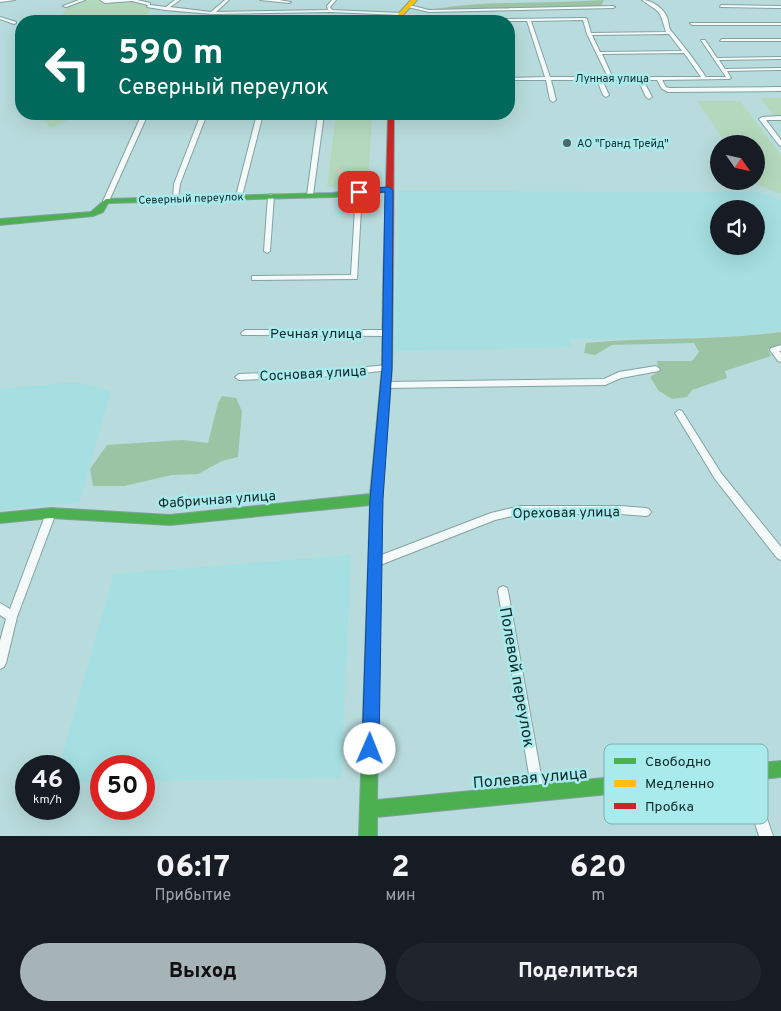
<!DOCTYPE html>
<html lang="ru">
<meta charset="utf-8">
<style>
body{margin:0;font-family:Overpass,sans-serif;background:#20242c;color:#f1f3f6;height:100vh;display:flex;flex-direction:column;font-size:19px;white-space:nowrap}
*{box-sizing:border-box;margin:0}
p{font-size:16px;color:#9ea1a6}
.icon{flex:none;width:28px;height:28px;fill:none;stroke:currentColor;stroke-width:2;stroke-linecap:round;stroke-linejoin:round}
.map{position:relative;height:836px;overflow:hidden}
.drawer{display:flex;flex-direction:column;background:#171b24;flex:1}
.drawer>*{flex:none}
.banner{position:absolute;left:15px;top:15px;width:500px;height:105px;border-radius:20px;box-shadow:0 5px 20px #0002;background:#00695c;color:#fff;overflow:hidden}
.needle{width:32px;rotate:124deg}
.controls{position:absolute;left:710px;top:135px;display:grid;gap:10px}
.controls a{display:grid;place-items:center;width:55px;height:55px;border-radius:50%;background:#171b24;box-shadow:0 5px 20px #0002;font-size:25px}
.speed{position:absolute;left:15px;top:755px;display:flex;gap:10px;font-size:25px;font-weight:700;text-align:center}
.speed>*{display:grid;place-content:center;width:65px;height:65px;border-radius:50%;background:#171b24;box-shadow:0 5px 20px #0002;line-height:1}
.speed small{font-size:12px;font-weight:400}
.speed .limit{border:8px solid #d22;background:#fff;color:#111}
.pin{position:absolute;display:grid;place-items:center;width:42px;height:42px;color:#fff;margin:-21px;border-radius:10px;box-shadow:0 2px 8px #0006}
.me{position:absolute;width:55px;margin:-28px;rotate:1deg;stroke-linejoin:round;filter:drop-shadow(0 0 4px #0008)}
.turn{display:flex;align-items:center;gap:18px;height:105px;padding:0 20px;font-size:22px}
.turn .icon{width:65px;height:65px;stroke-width:2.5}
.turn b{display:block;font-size:35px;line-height:42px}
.eta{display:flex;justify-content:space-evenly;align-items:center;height:85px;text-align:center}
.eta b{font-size:30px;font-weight:800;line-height:35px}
.button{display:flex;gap:10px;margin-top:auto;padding:10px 20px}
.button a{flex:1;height:58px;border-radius:30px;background:#a6b4b7;color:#111;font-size:20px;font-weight:800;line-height:58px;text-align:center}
.button a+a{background:#20242c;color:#f1f3f6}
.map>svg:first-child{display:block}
.built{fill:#a5dfe1;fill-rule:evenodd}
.green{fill:#b3d9bd}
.forest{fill:#9bc4a4}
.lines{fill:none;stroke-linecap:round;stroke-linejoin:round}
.street-casing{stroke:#84a1a2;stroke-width:2}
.fast-casing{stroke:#84a1a2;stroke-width:2}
.slow-casing{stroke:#84a1a2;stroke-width:2}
.jam-casing{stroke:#84a1a2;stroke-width:2}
.street{fill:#f4fafa;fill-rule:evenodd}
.fast{fill:#4caf50;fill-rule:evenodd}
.slow{fill:#ffc107;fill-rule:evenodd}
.jam{fill:#c62828;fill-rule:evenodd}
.route{fill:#1a73e8;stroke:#114b97}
.poi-dot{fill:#4a6869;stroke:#a9eaec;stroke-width:2}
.labels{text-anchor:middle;stroke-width:5;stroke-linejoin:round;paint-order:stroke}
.far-street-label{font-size:11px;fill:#0f2a2b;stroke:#a9eaec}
.far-poi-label{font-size:11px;fill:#0f2a2b;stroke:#a9eaec;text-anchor:start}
.street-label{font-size:14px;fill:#0f2a2b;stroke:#a9eaec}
.near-street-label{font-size:16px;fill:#0f2a2b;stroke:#a9eaec}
.key{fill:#a9eaec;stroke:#7bb0b2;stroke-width:1}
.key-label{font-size:14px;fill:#0f2a2b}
</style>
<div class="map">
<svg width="781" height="836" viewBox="0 0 781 836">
<rect width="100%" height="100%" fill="#b8dcdd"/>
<!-- built -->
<g class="built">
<path d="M399,191L759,192L781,200V330L743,336L569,339L572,347L395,351ZM719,209H756V246H719Z"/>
<path d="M74,382L111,391L79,503L21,507L0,511V389Z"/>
<path d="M351,555L341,778L144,781V766H101V782H69V766H59L114,574Z"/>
</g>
<!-- green -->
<g class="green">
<path d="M72,0H147L150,9L145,21H58Z"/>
<path d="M760,98H781V125Z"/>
<path d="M697,101H740L781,155V194L755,184L753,181H756V144H727Z"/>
<path d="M37,114H80L51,128Z"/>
<path d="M336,114H372L368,185L327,187Z"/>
</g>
<!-- forest -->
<g class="forest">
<path d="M604,0L601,6L435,9C491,0 548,4 604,0Z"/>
<path d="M781,332V346L768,349L771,356L725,371L727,378L692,390L687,397L672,399L659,391L650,377L659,371L657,361H692L699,352L694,343L612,345L595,355L584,353L586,343C651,337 716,341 781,332Z"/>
<path d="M222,396L236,398L242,411L238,457L222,461L198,474L172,475L124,486H93L90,469L107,445L182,440L208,443L218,403Z"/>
</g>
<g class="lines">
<defs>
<g id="street">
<path d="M0,0H15L0,2Z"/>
<path d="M79,0H85L66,7L63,6Z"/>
<path d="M100,0H137L150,3V5L166,7L175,0H180L170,7L211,12L225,0H229L216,12L328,10L327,6L332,0H336L330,7L332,10L401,13L403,14L401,15L331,12L212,14L165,10L147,7L148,5L132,1L105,3Z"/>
<path d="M260,0H279L291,2L289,3Z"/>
<path d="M642,0C652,0 663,8 667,17C669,22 668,28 672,32C684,46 695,61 706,77H726L701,40H705L717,58L781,57V59L719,60L725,69L781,68V70L727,71L731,78L729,79L662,80L666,87L669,88L781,87V91L668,92L662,89L657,80H643L652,97L649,99L646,97L638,80H602L609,95L606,97L603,95L597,80H551L556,100L553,102L550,100L546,80H509V78L545,77L527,21H419L421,20L585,18L587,19L591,33L666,32C659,8 661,14 642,0ZM583,20L587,34L607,75L611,74L602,54L684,53L701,77H550L531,21ZM669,34L682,51L600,52L592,35Z"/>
<path d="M409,5L429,10L613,6L615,7L613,8L429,12L408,7Z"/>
<path d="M721,5L781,6V8L720,7Z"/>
<path d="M0,17L16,22V23L14,24L0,19Z"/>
<path d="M222,20H235L237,21H220Z"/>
<path d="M690,23H781V25H692Z"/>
<path d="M722,39H781V41H720Z"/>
<path d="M142,114H148L109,201L104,202L103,201Z"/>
<path d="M201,114H207L180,184L178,198L173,199L174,184Z"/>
<path d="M257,114H263L242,196L239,198L236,196Z"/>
<path d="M318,114H324L313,195L310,197L307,195Z"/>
<path d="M781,116V120H766L781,140V146L779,145L759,119L762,117Z"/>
<path d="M359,190L362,192L357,279L252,280V276H255L351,275L356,192Z"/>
<path d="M271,194L274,196L270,251L267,253L264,251L268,196Z"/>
<path d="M245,330H387L391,333L387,336L242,335L241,333Z"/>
<path d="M781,345V351H779L781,353V362L778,361L770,350L771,348Z"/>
<path d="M387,365L391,368L390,370L336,376L239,380L235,377L239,374L336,370Z"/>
<path d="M656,366L660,369L659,371L621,378L605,385L386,388L382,385L386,382L604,379L619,372Z"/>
<path d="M679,410L682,411L721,473L781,547V560L777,558L715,479L675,413Z"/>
<path d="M520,506H620L646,508L649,509L651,512L649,515L646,516L620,514H520L495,520L375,567L371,565L370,562L371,559L491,513Z"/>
<path d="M51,509L54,510L56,513L17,617L6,663L4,667L0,669V641L6,619L0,615V603L10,609L46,513L48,510Z"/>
<path d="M503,586L507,588L508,591L544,792L543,797L538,798L533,797L532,792L498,591L499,588Z"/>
<path d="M745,766L749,768L751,772L773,836H759L739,772L741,768Z"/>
</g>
<g id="fast">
<path d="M389,187H392V191L333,197L108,203L103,212L93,216L0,225V219L91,212L106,199L333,193Z"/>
<path d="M388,282L393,285L392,368L382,499L377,800L781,761V777L377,817V836H359L370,505L170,525L51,518L0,523V513L51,508L170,515L370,494L382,368L383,285Z"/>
</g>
<path id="slow" d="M411,0H417L403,15L401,21H395L399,13Z"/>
<path id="jam" d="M388,114H394L393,285L388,288L383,285Z"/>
</defs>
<!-- street casing -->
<use href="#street" class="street-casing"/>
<!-- fast casing -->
<use href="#fast" class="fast-casing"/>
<!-- slow casing -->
<use href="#slow" class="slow-casing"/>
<!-- jam casing -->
<use href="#jam" class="jam-casing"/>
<!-- street -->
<use href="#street" class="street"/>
<!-- fast -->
<use href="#fast" class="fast"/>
<!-- slow -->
<use href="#slow" class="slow"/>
<!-- jam -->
<use href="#jam" class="jam"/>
</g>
<!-- route -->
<path class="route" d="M389,187L393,190L392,368L383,499L379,749L376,755L370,757L365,755L362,749L370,499L382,368L385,192L359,194L355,192L359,189Z"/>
<!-- markers -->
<circle class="poi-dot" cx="567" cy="143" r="5"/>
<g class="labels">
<!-- far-street labels -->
<g class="far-street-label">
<text x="612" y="82">Лунная улица</text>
<text transform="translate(191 198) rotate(-2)" y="4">Северный переулок</text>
</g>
<!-- far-poi labels -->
<g class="far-poi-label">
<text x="577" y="147">АО "Гранд Трейд"</text>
</g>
<!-- street labels -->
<g class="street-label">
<text x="316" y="338">Речная улица</text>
<text transform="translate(313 373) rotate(-3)" y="5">Сосновая улица</text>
<text transform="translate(217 499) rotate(-4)" y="5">Фабричная улица</text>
<text transform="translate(566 512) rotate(-1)" y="5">Ореховая улица</text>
</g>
<!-- near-street labels -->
<g class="near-street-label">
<text transform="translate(518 677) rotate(80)" y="6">Полевой переулок</text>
<text transform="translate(530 777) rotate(-5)" y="6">Полевая улица</text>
</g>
</g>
<!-- legend -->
<rect x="604" y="744" width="164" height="80" rx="8" class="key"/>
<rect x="614" y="758" width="22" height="6" fill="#4caf50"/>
<rect x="614" y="780" width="22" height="7" fill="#ffc107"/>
<rect x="614" y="803" width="22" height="6" fill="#c62828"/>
<g class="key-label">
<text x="645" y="766">Свободно</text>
<text x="645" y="788">Медленно</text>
<text x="645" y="811">Пробка</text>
</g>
</svg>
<div class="controls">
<a><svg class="needle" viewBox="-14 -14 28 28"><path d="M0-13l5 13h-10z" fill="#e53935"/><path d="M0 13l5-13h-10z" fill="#9ea1a6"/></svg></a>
<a><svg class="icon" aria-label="sound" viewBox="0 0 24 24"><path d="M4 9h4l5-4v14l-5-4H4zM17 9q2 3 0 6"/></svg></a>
</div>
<div class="speed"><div>46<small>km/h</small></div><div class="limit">50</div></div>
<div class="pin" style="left:359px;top:192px;background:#d93025"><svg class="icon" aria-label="arrive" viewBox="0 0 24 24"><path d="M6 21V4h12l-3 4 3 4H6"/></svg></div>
<svg class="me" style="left:370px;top:749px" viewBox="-20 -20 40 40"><circle r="19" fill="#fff"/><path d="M0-13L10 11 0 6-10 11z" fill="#1a73e8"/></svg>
<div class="banner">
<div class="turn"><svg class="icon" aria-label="left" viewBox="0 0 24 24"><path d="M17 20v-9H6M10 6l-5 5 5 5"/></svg><div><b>590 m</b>Северный переулок</div></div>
</div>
</div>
<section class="drawer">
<div class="eta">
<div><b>06:17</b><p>Прибытие</p></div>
<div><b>2</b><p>мин</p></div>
<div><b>620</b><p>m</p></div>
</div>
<div class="button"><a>Выход</a><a>Поделиться</a></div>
</section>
